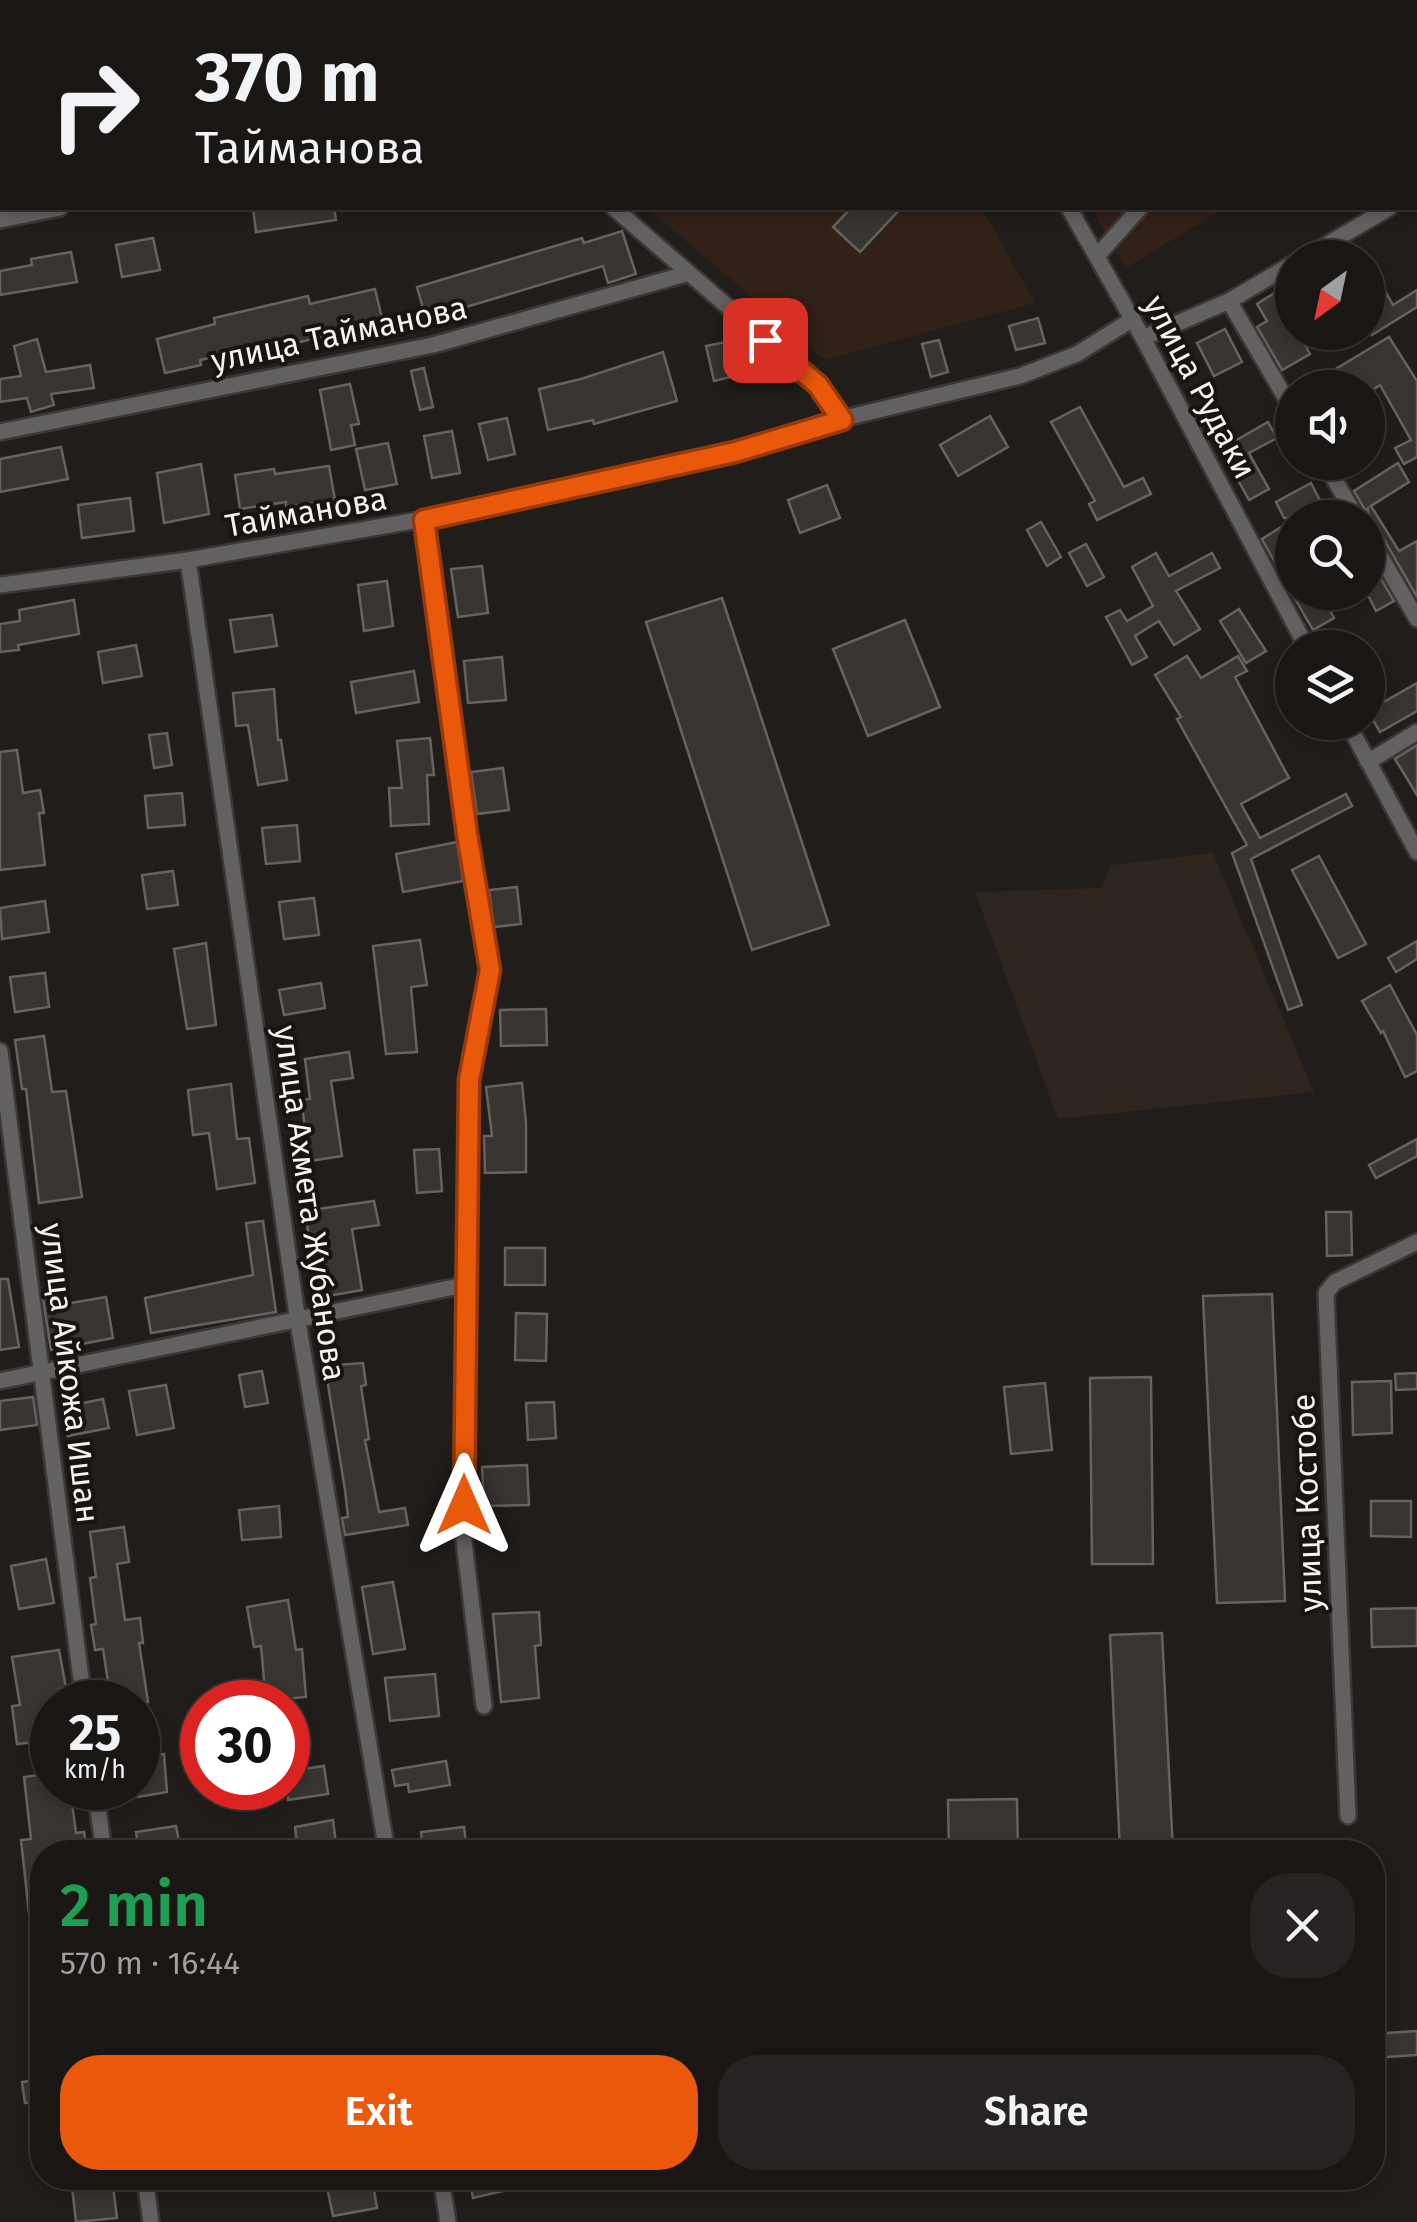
<!DOCTYPE html>
<meta charset="utf-8">
<style>
body{margin:0;font-family:"Fira Sans",sans-serif;background:#262322;color:#f1f3f6;height:100vh;display:flex;flex-direction:column;font-size:38px;white-space:nowrap}
*{box-sizing:border-box;margin:0}
p{font-size:32px;color:#9f9fa0}
.icon{flex:none;width:55px;height:55px;fill:none;stroke:currentColor;stroke-width:2;stroke-linecap:round;stroke-linejoin:round}
.map{position:relative;flex:1;overflow:hidden}
.side{position:absolute;left:30px;top:1840px;width:1355px;height:350px;display:flex;flex-direction:column;background:#191614;border-radius:40px;box-shadow:0 5px 15px #0003,0 0 0 2px #373534}
.side>*{flex:none}
.guide{position:absolute;left:0px;top:0px;width:1418px;height:210px;box-shadow:0 5px 15px #0003,0 0 0 2px #373534;background:#191614;color:#f1f3f6;overflow:hidden}
.needle{width:65px;rotate:213deg}
.tools{position:absolute;left:1275px;top:240px;display:grid;gap:20px}
.tools a{display:grid;place-items:center;width:110px;height:110px;border-radius:50%;background:#191614;box-shadow:0 5px 15px #0003,0 0 0 2px #373534;font-size:50px}
.speed{position:absolute;left:30px;top:1680px;display:flex;gap:20px;font-size:50px;font-weight:700;text-align:center}
.speed>*{display:grid;place-content:center;width:130px;height:130px;border-radius:50%;background:#191614;box-shadow:0 5px 15px #0003,0 0 0 2px #373534;line-height:1}
.speed small{font-size:25px;font-weight:400}
.speed .limit{border:15px solid #d22;background:#fff;color:#111}
.pin{position:absolute;display:grid;place-items:center;width:85px;height:85px;color:#fff;margin:-42px;border-radius:20px;box-shadow:0 5px 15px #0006}
.me{position:absolute;width:110px;margin:-55px;rotate:0deg;stroke-linejoin:round;filter:drop-shadow(0 0 8px #0008)}
.turn{display:flex;align-items:center;gap:35px;height:210px;padding:0 30px;font-size:45px}
.turn .icon{width:130px;height:130px;stroke-width:2.5}
.turn b{display:block;font-size:70px;line-height:85px}
.round{display:grid;place-items:center;flex:none;width:105px;height:105px;border-radius:40px;background:#262322}
.headline{display:flex;align-items:center;justify-content:space-between;height:170px;padding:0 30px}
h1{font-size:60px;font-weight:600;line-height:75px;color:#1e9e55}
.cta{display:flex;gap:20px;margin-top:auto;padding:20px 30px}
.cta a{flex:1;height:115px;border-radius:40px;background:#ea580c;color:#fff;font-size:40px;font-weight:600;line-height:115px;text-align:center}
.cta a+a{background:#262322;color:#f1f3f6}
.map>svg:first-child{display:block}
.built{fill:#2e251f}
.industrial{fill:#312118}
.building{fill:#383432;stroke:#676260;stroke-width:2.5}
.lines{fill:none;stroke-linecap:round;stroke-linejoin:round}
.minor-casing{stroke:#3b3735;stroke-width:20}
.minor{stroke:#636061;stroke-width:15}
.route-casing{stroke:#983908;stroke-width:25}
.route{stroke:#ea580c;stroke-width:18}
.labels{text-anchor:middle;stroke-width:8;stroke-linejoin:round;paint-order:stroke}
.street-label{font-size:32px;fill:#f6f3f1;stroke:#171412}
</style>
<div class="map">
<svg width="1417" height="2222" viewBox="0 0 1417 2222">
<rect width="100%" height="100%" fill="#211d1b"/>
<!-- built -->
<path class="built" d="M1213,853L1314,1092L1058,1119L975,892L1102,888L1111,865Z"/>
<!-- industrial -->
<g class="industrial">
<path d="M441,0H867L868,2H443Z"/>
<path d="M980,0H1417V87L1415,2H979Z"/>
<path d="M647,208H982L1035,303L825,360Z"/>
<path d="M1091,208H1225L1126,268Z"/>
</g>
<!-- building -->
<g class="building">
<path d="M253,208H334L336,220L256,232Z"/>
<path d="M851,208H901L860,252L833,227Z"/>
<path d="M622,231L636,274L608,283L603,266L426,319L417,287L582,238L584,243Z"/>
<path d="M153,238L160,270L122,277L116,245Z"/>
<path d="M71,252L77,282L0,295V271L32,265L31,259Z"/>
<path d="M1368,260L1393,305L1417,290V307L1372,335L1368,327Z"/>
<path d="M1292,282V332H1298L1310,354L1282,370L1257,327L1267,321L1257,304Z"/>
<path d="M375,289L383,322L275,348L274,344L200,360L201,365L165,373L157,339L215,324L214,318L308,296L310,304Z"/>
<path d="M1038,318L1045,343L1016,350L1009,326Z"/>
<path d="M1225,329L1242,362L1214,376L1197,343Z"/>
<path d="M1389,337L1417,381V457L1404,464L1395,448L1411,440L1380,385L1368,393V388H1345L1334,370Z"/>
<path d="M37,339L46,372L90,365L94,388L51,394L54,405L31,412L27,398L0,402V379L21,376L14,346Z"/>
<path d="M736,340L743,374L714,381L706,346Z"/>
<path d="M939,340L948,372L931,377L922,344Z"/>
<path d="M663,352L677,401L594,424L593,420L548,430L539,389L581,379Z"/>
<path d="M424,368L433,407L420,410L411,371Z"/>
<path d="M350,384L359,424L351,425L355,445L331,450L320,390Z"/>
<path d="M1080,407L1124,487L1143,478L1151,494L1097,520L1089,504L1095,501L1051,422Z"/>
<path d="M990,416L1008,447L958,476L940,445Z"/>
<path d="M507,418L515,454L488,460L479,424Z"/>
<path d="M1268,422L1277,438L1249,453L1269,489L1249,500L1221,449Z"/>
<path d="M452,431L460,473L432,478L424,436Z"/>
<path d="M388,443L397,484L365,490L356,449Z"/>
<path d="M61,447L68,479L0,492V459Z"/>
<path d="M1398,463L1409,482L1371,506L1399,551L1417,541V597L1378,529L1368,524V508L1365,510L1354,491Z"/>
<path d="M201,464L209,514L164,523L157,473Z"/>
<path d="M329,466L335,500L286,507V502L240,509L235,475L274,469L275,474Z"/>
<path d="M1311,483L1324,508L1306,518H1284L1276,502Z"/>
<path d="M827,485L840,518L800,533L788,500Z"/>
<path d="M130,498L134,531L82,538L78,505Z"/>
<path d="M1292,520V558L1277,566L1262,539Z"/>
<path d="M1041,522L1061,557L1047,566L1027,530Z"/>
<path d="M1086,544L1104,577L1087,586L1069,553Z"/>
<path d="M1156,553L1169,576L1212,553L1220,568L1176,591L1200,629L1174,645L1159,621L1135,636L1147,657L1132,665L1106,617L1120,610L1127,621L1153,606L1132,567Z"/>
<path d="M1368,556L1394,601L1376,611L1368,595Z"/>
<path d="M482,566L488,613L458,617L451,569Z"/>
<path d="M387,581L393,626L364,631L358,585Z"/>
<path d="M1307,592H1320L1334,618L1313,630L1295,599Z"/>
<path d="M722,598L829,925L752,950L646,622Z"/>
<path d="M74,600L79,634L18,645L19,650L0,652V624L20,621L19,610Z"/>
<path d="M1239,609L1266,651L1246,663L1220,621Z"/>
<path d="M272,615L277,646L235,652L230,620Z"/>
<path d="M905,620L940,707L868,736L833,649Z"/>
<path d="M136,645L142,676L103,683L98,652Z"/>
<path d="M1187,656L1201,678L1238,656L1247,671L1235,677L1289,778L1241,804L1260,838L1346,794L1352,806L1251,859L1302,1005L1288,1010L1232,853L1247,845L1177,719L1181,717L1155,675Z"/>
<path d="M502,657L506,700L468,703L464,661Z"/>
<path d="M414,671L419,702L356,713L351,682Z"/>
<path d="M1417,683V711L1380,732L1368,711Z"/>
<path d="M274,689L278,740H281L287,780L258,785L248,725L236,726L233,693Z"/>
<path d="M167,733L172,765L154,768L149,735Z"/>
<path d="M430,738L434,775H427L429,824L391,826L389,788H402L397,741Z"/>
<path d="M1417,745V795L1395,759Z"/>
<path d="M17,750L23,793L40,790L44,813H39L45,865L0,870V752Z"/>
<path d="M503,768L509,810L477,814L471,772Z"/>
<path d="M182,793L185,825L148,828L145,796Z"/>
<path d="M297,825L300,861L266,864L262,828Z"/>
<path d="M457,842L463,881L403,892L396,854Z"/>
<path d="M1319,856L1366,944L1338,958L1292,870Z"/>
<path d="M173,871L178,905L147,909L142,875Z"/>
<path d="M517,887L521,924L494,927L489,890Z"/>
<path d="M314,898L319,935L284,939L279,902Z"/>
<path d="M45,901L49,932L2,939L0,908Z"/>
<path d="M420,940L427,985L411,987L417,1052L386,1054L373,946Z"/>
<path d="M1417,941V959L1396,972L1388,958Z"/>
<path d="M206,943L216,1025L187,1029L174,949Z"/>
<path d="M45,973L49,1007L15,1012L10,977Z"/>
<path d="M321,983L325,1008L284,1015L279,990Z"/>
<path d="M1390,985L1417,1035V1071L1405,1077L1383,1031L1381,1033L1362,1001Z"/>
<path d="M546,1009L547,1045L501,1046L500,1010Z"/>
<path d="M44,1036L52,1092L66,1091L82,1197L39,1203L26,1089H22L15,1040Z"/>
<path d="M349,1052L353,1078L331,1081L342,1156L310,1161L301,1100L310,1099L305,1059Z"/>
<path d="M522,1083L526,1123V1172L485,1173L484,1136H492L486,1087Z"/>
<path d="M231,1084L237,1139L249,1138L255,1183L217,1189L209,1133L193,1135L188,1090Z"/>
<path d="M1417,1139V1156L1376,1178L1369,1165Z"/>
<path d="M439,1149L442,1191L417,1193L414,1150Z"/>
<path d="M374,1201L379,1225L352,1229L362,1290L322,1297L312,1235H309L304,1211Z"/>
<path d="M1326,1212H1351L1352,1255L1327,1256Z"/>
<path d="M263,1221L276,1312L151,1333L145,1298L253,1275L246,1223Z"/>
<rect x="505" y="1248" width="40" height="37"/>
<path d="M0,1279H8L19,1347L0,1350Z"/>
<path d="M1272,1294L1285,1601L1217,1603L1203,1296Z"/>
<path d="M63,1295L65,1304L106,1297L113,1338L51,1350L43,1299Z"/>
<path d="M516,1313L547,1314L546,1361L515,1360Z"/>
<path d="M363,1363L366,1385L361,1386L369,1439L365,1440L379,1512L405,1508L408,1525L345,1535L342,1518L348,1517L345,1490L325,1366Z"/>
<path d="M262,1371L268,1403L245,1407L239,1375Z"/>
<path d="M1417,1373V1389L1396,1390L1395,1374Z"/>
<path d="M1151,1377L1153,1564H1092L1090,1378Z"/>
<path d="M1391,1381L1392,1433L1353,1435L1352,1382Z"/>
<path d="M1045,1383L1052,1450L1011,1454L1004,1387Z"/>
<path d="M166,1385L174,1428L137,1435L129,1391Z"/>
<path d="M33,1397L37,1425L0,1430V1401Z"/>
<path d="M103,1399L109,1428L68,1436L63,1407Z"/>
<path d="M554,1402L556,1438L528,1440L526,1403Z"/>
<path d="M527,1465L529,1505L484,1506L482,1467Z"/>
<path d="M1371,1501H1411V1537L1371,1536Z"/>
<path d="M279,1506L281,1537L242,1540L239,1510Z"/>
<path d="M124,1527L129,1562L117,1564L125,1620L140,1618L143,1643H139L148,1702H111L103,1649L95,1650L91,1625L96,1624L90,1578L96,1577L90,1532Z"/>
<path d="M46,1559L54,1603L19,1609L11,1566Z"/>
<path d="M393,1582L405,1649L373,1654L362,1587Z"/>
<path d="M288,1600L296,1650L302,1649L306,1697L266,1701L261,1646L254,1647L247,1607Z"/>
<path d="M1417,1608V1646L1372,1647L1371,1609Z"/>
<path d="M539,1612L541,1645L535,1646L539,1698L501,1702L493,1614Z"/>
<path d="M1162,1633L1173,1852H1120L1110,1635Z"/>
<path d="M59,1650L66,1688L59,1689L62,1702H52V1740L17,1744L12,1706L20,1705L12,1657Z"/>
<path d="M435,1674L439,1716L390,1721L385,1678Z"/>
<path d="M164,1754L167,1792L138,1797V1758Z"/>
<path d="M446,1761L450,1785L409,1792L408,1784L395,1786L392,1770Z"/>
<path d="M324,1766L328,1794L288,1800V1771Z"/>
<path d="M52,1773V1788H70L76,1833L84,1832L87,1852H42V1911L29,1913L21,1840L31,1839L24,1777Z"/>
<path d="M1017,1799L1018,1852H949L948,1800Z"/>
<path d="M333,1820L337,1852H298L295,1827Z"/>
<path d="M176,1826L181,1852H139L136,1832Z"/>
<path d="M464,1827L467,1852H423L421,1832Z"/>
<path d="M1417,2031V2055L1372,2058V2034Z"/>
<path d="M42,2079V2100L25,2103L22,2082Z"/>
<path d="M71,2178H112L117,2218L76,2222Z"/>
<path d="M349,2178H372L377,2208L333,2216L326,2182Z"/>
<path d="M469,2178H501L503,2191L473,2198Z"/>
</g>
<g class="lines">
<defs>
<g id="minor">
<path d="M177,0V2"/>
<path d="M424,0L425,2"/>
<path d="M952,0L953,2"/>
<path d="M1076,0L1077,2"/>
<path d="M0,46L2,50"/>
<path d="M1415,192L1417,191"/>
<path d="M614,208L818,385L841,419"/>
<path d="M1069,208L1143,338L1307,648"/>
<path d="M0,220L60,208"/>
<path d="M1097,256L1140,208"/>
<path d="M1304,258L1389,208"/>
<path d="M1229,301L1292,409"/>
<path d="M1143,338L1229,301L1292,264"/>
<path d="M0,432L433,345L686,274"/>
<path d="M1324,462L1357,518"/>
<path d="M424,519L467,834L490,970L469,1079L464,1285V1542L484,1706"/>
<path d="M1368,535L1417,619"/>
<path d="M188,560L298,1322L387,1852"/>
<path d="M0,585L188,560L424,519L735,452L841,419L1020,376L1077,354L1133,319"/>
<path d="M1347,722L1417,852"/>
<path d="M1368,762L1417,732"/>
<path d="M0,1051L84,1702"/>
<path d="M0,1381L464,1285"/>
<path d="M95,1788L104,1852"/>
<path d="M1348,1816L1326,1293L1335,1282L1417,1242"/>
<path d="M145,2178L151,2222"/>
<path d="M441,2178L448,2222"/>
</g>
</defs>
<!-- minor casing -->
<use href="#minor" class="minor-casing"/>
<!-- minor -->
<use href="#minor" class="minor"/>
</g>
<g class="lines">
<defs>
<path id="route" d="M464,1505L469,1080L490,970L467,834L424,520L735,452L842,420L818,385L765,340"/>
</defs>
<!-- route casing -->
<use href="#route" class="route-casing"/>
<!-- route -->
<use href="#route" class="route"/>
</g>
<g class="labels">
<!-- street labels -->
<g class="street-label">
<text transform="translate(339 334) rotate(-12)" y="11">улица Тайманова</text>
<text transform="translate(1200 387) rotate(62)" y="11">улица Рудаки</text>
<text transform="translate(306 512) rotate(-10)" y="11">Тайманова</text>
<text transform="translate(310 1203) rotate(82)" y="11">улица Ахмета Жубанова</text>
<text transform="translate(70 1373) rotate(83)" y="11">улица Айкожа Ишан</text>
<text transform="translate(1307 1503) rotate(-92)" y="11">улица Костобе</text>
</g>
</g>
</svg>
<div class="tools">
<a><svg class="needle" viewBox="-14 -14 28 28"><path d="M0-13l5 13h-10z" fill="#e53935"/><path d="M0 13l5-13h-10z" fill="#9f9fa0"/></svg></a>
<a><svg class="icon" aria-label="sound" viewBox="0 0 24 24"><path d="M4 9h4l5-4v14l-5-4H4zM17 9q2 3 0 6"/></svg></a>
<a><svg class="icon" aria-label="search" viewBox="0 0 24 24"><circle cx="10" cy="10" r="6"/><path d="M15 15l6 6"/></svg></a>
<a><svg class="icon" aria-label="layers" viewBox="0 0 24 24"><path d="M12 4l9 5-9 5-9-5zM3 14l9 5 9-5"/></svg></a>
</div>
<div class="speed"><div>25<small>km/h</small></div><div class="limit">30</div></div>
<div class="pin" style="left:765px;top:340px;background:#d93025"><svg class="icon" aria-label="arrive" viewBox="0 0 24 24"><path d="M6 21V4h12l-3 4 3 4H6"/></svg></div>
<svg class="me" style="left:464px;top:1505px" viewBox="-20 -20 40 40"><path d="M0-17L14 15 0 8-14 15z" fill="#ea580c" stroke="#fff" stroke-width="4"/></svg>
<div class="guide">
<div class="turn"><svg class="icon" aria-label="right" viewBox="0 0 24 24"><path d="M7 20v-9h11M14 6l5 5-5 5"/></svg><div><b>370 m</b>Тайманова</div></div>
</div>
<section class="side">
<div class="headline"><div><h1>2 min</h1><p>570 m · 16:44</p></div><a class="round"><svg class="icon" aria-label="close" viewBox="0 0 24 24"><path d="M6 6l12 12M18 6L6 18"/></svg></a></div>
<div class="cta"><a>Exit</a><a>Share</a></div>
</section>
</div>
